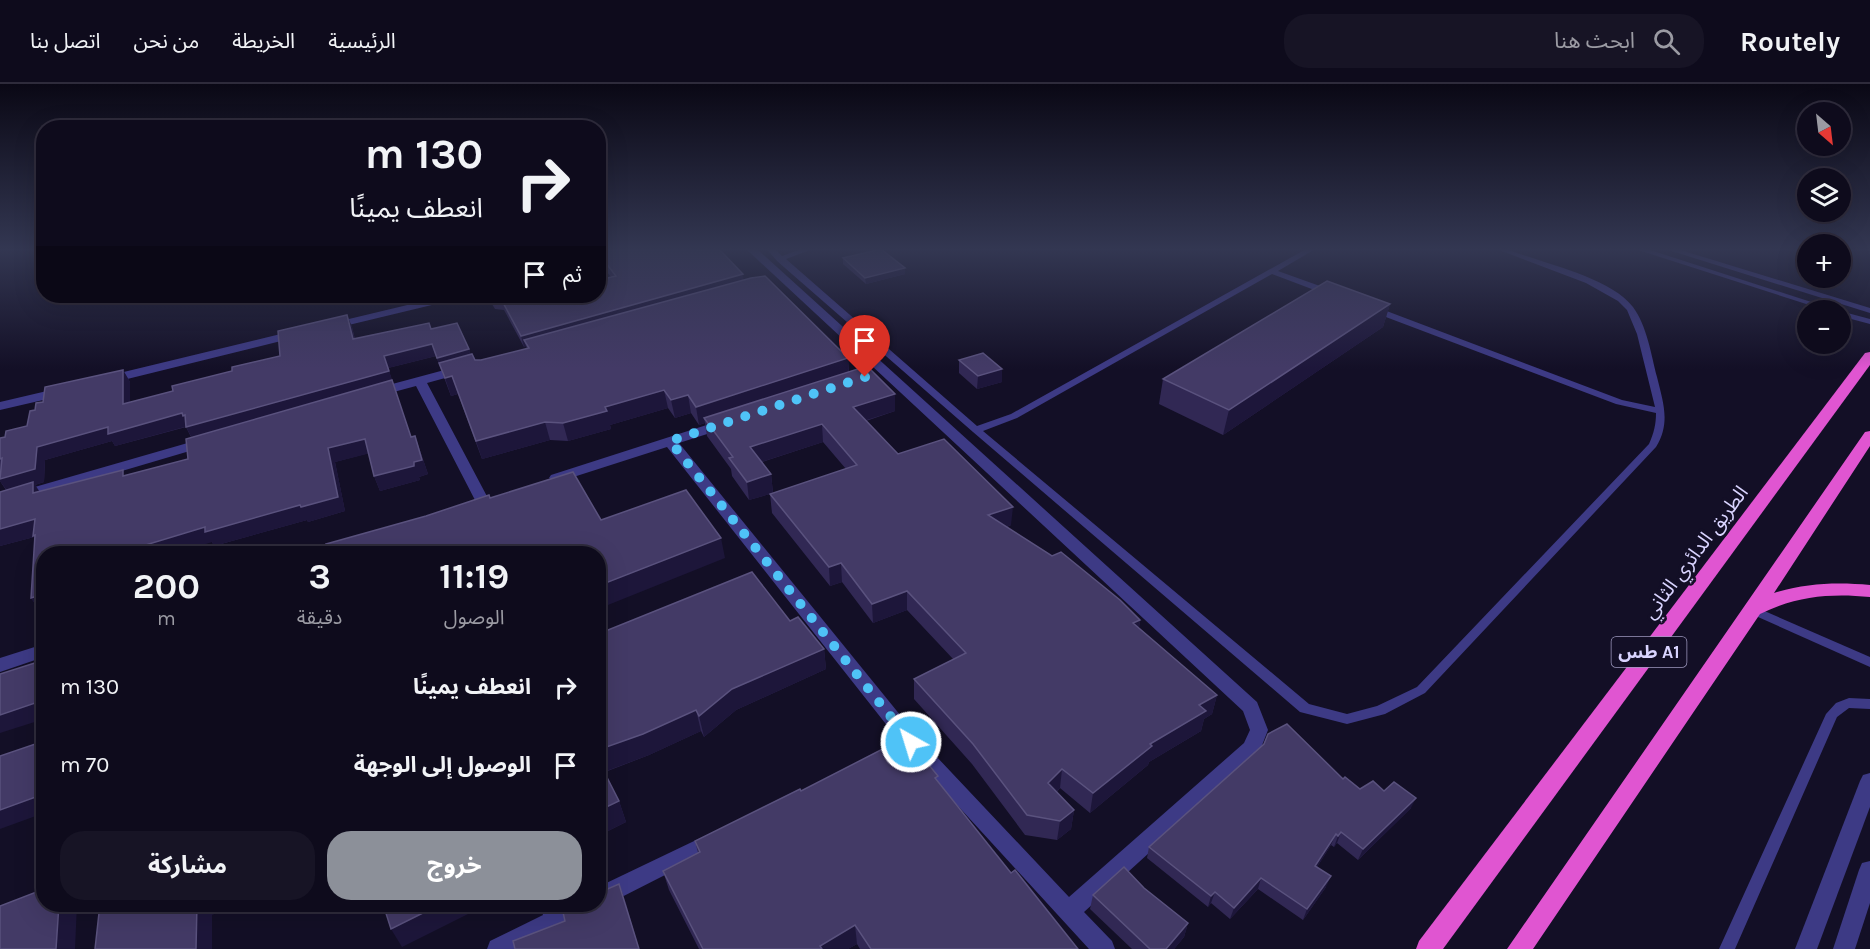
<!DOCTYPE html>
<html lang="ar">
<meta charset="utf-8">
<style>
body{margin:0;font-family:Karla,"Noto Sans Arabic",sans-serif;background:#171425;color:#f1f3f6;direction:rtl;height:100vh;display:flex;flex-direction:column;font-size:22px;white-space:nowrap}
*{box-sizing:border-box;margin:0}
p{font-size:20px;color:#9b9ba3}
.icon{flex:none;width:33px;height:33px;fill:none;stroke:currentColor;stroke-width:2;stroke-linecap:round;stroke-linejoin:round}
.map{position:relative;flex:1;overflow:hidden;direction:ltr}
.panel{position:absolute;left:36px;top:462px;width:570px;height:366px;display:flex;flex-direction:column;background:#0e0b1c;border-radius:24px;box-shadow:0 6px 24px #0002,0 0 0 2px #2e2b3b;direction:rtl}
.panel>*{flex:none}
.top-card{position:absolute;left:36px;top:36px;width:570px;height:183px;border-radius:24px;box-shadow:0 6px 24px #0002,0 0 0 2px #2e2b3b;direction:rtl;background:#0e0b1c;color:#f1f3f6;overflow:hidden}
.needle{width:39px;rotate:152deg}
.tools{position:absolute;left:1797px;top:18px;display:grid;gap:12px}
.tools a{display:grid;place-items:center;width:54px;height:54px;border-radius:50%;background:#0e0b1c;box-shadow:0 6px 24px #0002,0 0 0 2px #2e2b3b;font-size:30px}
.pin{position:absolute;display:grid;place-items:center;width:51px;height:51px;color:#fff;margin:-62px -26px;border-radius:50% 50% 50% 0;rotate:-45deg;box-shadow:0 0 6px #0007}
.pin .icon{rotate:45deg}
.me{position:absolute;width:66px;margin:-33px;rotate:321deg;stroke-linejoin:round;filter:drop-shadow(0 0 4px #0008)}
.turn{display:flex;align-items:center;gap:21px;height:126px;padding:0 24px;font-size:27px}
.turn .icon{width:78px;height:78px;stroke-width:2.5}
.turn b{display:block;font-size:42px;line-height:51px}
.then{display:flex;align-items:center;height:57px;padding:0 24px;background:#0003;gap:12px;font-size:22px}
.eta{display:flex;justify-content:space-evenly;align-items:center;height:102px;text-align:center}
.eta b{font-size:36px;font-weight:700;line-height:42px}
.action{display:flex;gap:12px;margin-top:auto;padding:12px 24px}
.action a{flex:1;height:69px;border-radius:24px;background:#8c9099;color:#fff;font-size:24px;font-weight:700;line-height:69px;text-align:center}
.action a+a{background:#171425;color:#f1f3f6}
ul{padding:0;list-style:none}
li{display:flex;align-items:center;gap:18px;height:78px;padding:0 24px}
li div{flex:1}
li b{display:block;font-size:22px}
li em{font-style:normal}
header{display:flex;align-items:center;gap:36px;box-sizing:border-box;height:84px;padding:0 30px;background:#0e0b1c;border-bottom:2px solid #2e2b3b}
header strong{font-size:28px}
nav{display:flex;gap:33px;margin-inline-start:auto;font-size:21px}
.search{width:420px;height:54px;background:#171425;display:flex;align-items:center;gap:15px;box-sizing:border-box;padding:0 21px;border-radius:24px;color:#9b9ba3;font-size:22px}
.map>svg:first-child{display:block}
.lines{fill:none;stroke-linecap:round;stroke-linejoin:round}
.service{fill:#3d3a85;fill-rule:evenodd}
.minor{fill:#3d3a85;fill-rule:evenodd}
.trunk{fill:#e055d1;fill-rule:evenodd}
.wall{fill:#312854;fill-rule:evenodd}
.shaded-wall{fill:#1d163a}
.building{fill:#433a66;stroke:#5a527e;stroke-width:1.5}
.route{stroke:#4fc3f7;stroke-width:10;stroke-dasharray:0 18}
.labels{text-anchor:middle;stroke-width:6;stroke-linejoin:round;paint-order:stroke}
.shield{fill:#130f26;stroke:#9e99be;stroke-width:1.5}
.shield-label{font-size:18px;font-weight:bold;fill:#d9d4ff}
.street-label{font-size:20px;fill:#d9d4ff;stroke:#130f26}
</style>
<header>
<strong>Routely</strong>
<div class="search"><svg class="icon" aria-label="search" viewBox="0 0 24 24"><circle cx="10" cy="10" r="6"/><path d="M15 15l6 6"/></svg>ابحث هنا</div>
<nav><a>الرئيسية</a><a>الخريطة</a><a>من نحن</a><a>اتصل بنا</a></nav>
</header>
<div class="map">
<svg width="1870" height="865" viewBox="0 0 1870 865">
<rect width="100%" height="100%" fill="#130f26"/>
<g class="lines">
<!-- service -->
<g class="service">
<path d="M766,164H774L782,172L804,164H815L786,175L977,342L1011,330L1308,164H1317L1278,187L1331,206V210H1325L1272,190L1017,334L983,347L1309,620L1347,630L1377,622L1417,603L1649,360C1654,349 1656,340 1656,329L1616,320L1370,227V223H1376L1622,316L1655,323L1637,250L1627,226L1618,217L1586,199L1494,164H1504C1540,179 1609,192 1633,223C1647,242 1651,270 1657,293C1663,318 1671,339 1656,363L1425,609L1385,630L1347,640L1300,628L973,348L777,177Z"/>
<path d="M1632,164H1644L1836,226H1825Z"/>
<path d="M1662,164H1674L1870,224V229Z"/>
<path d="M1840,227L1870,235V240L1840,232Z"/>
<path d="M1753,522L1870,573V583L1749,529L1747,526L1749,523Z"/>
<path d="M1849,614L1870,615V625L1849,624L1837,633L1735,865H1719L1826,630L1836,619Z"/>
</g>
<!-- minor -->
<g class="minor">
<path d="M745,164H756L1257,618L1268,646L1259,669L1084,828L1112,857L1115,865H1089L904,663L667,363L561,397L556,398L549,394L551,391L719,337H729L731,340L729,343L679,359L918,653L1069,813L1244,659L1250,646L1243,627Z"/>
<path d="M445,212H463L461,214L332,245L326,242L328,240Z"/>
<path d="M297,246L303,250L301,252L107,300L101,296L103,293Z"/>
<path d="M463,281L467,282L469,285L467,288L427,299L490,418L483,423L476,418L416,302L375,313L369,309L370,306Z"/>
<path d="M64,303L69,304L70,307L69,310L0,326V318Z"/>
<path d="M205,354L212,358L210,361L0,423V413Z"/>
<path d="M44,560V573L0,588V574Z"/>
<path d="M1870,689V723L1817,865H1795L1860,697L1863,691Z"/>
<path d="M715,747L722,750L725,756L722,762L606,821L596,823L594,827L521,865H487L490,857L543,831L539,820H598V803Z"/>
<path d="M1870,777V819L1855,865H1833L1859,786L1862,779Z"/>
</g>
<!-- trunk -->
<g class="trunk">
<path d="M1870,268V281L1443,865H1416L1419,857L1865,269Z"/>
<path d="M1870,347V362L1774,509C1806,499 1837,498 1870,501V513C1831,509 1796,512 1760,530L1533,865H1507L1865,348Z"/>
</g>
</g>
<!-- wall -->
<g class="wall">
<path d="M598,167L744,196L848,274L849,288L895,327L866,337L898,370L1011,441L1007,443L1140,536L1139,544L1217,611L1212,630L1204,635L1201,647L1149,678L1148,681L1090,729L1060,704L1057,708L1074,726L1071,745L1057,756L1025,751L972,680L914,615V595L954,576L907,526L873,539L842,498L830,502L772,429L770,410L846,385L823,358L762,378L771,390L773,409L749,416L732,392L731,385L707,352L705,339L699,341L691,329L675,334L668,324L610,341L611,345L568,357L550,356L482,375L458,310L451,312L436,272L388,284L411,353L415,352L428,390L419,393L420,396L380,407L374,392L369,369L335,378L345,427L308,438L307,436L214,462L212,458L44,470V528L42,529L31,514L35,454L34,453L0,462V408L6,406L0,397V354L5,353L27,342L35,326L123,286L130,298V318L173,307L280,272L347,231L352,243L355,255L431,245L469,265L470,270L475,276H481L527,265L526,262L524,263L504,226L495,225L487,212H598L611,193L599,178ZM186,343L191,353L188,375L126,391L40,408L35,401L44,398L45,376L112,357L115,362Z"/>
<path d="M843,174L905,190L866,200L843,180Z"/>
<path d="M1390,220L1383,243L1223,351L1159,320L1163,295Z"/>
<path d="M959,276L1002,298L977,305L959,289Z"/>
<path d="M790,537L824,565L826,585L736,626L704,653L701,647L649,671L605,688L619,717L626,738L598,752V550Z"/>
<path d="M1343,695L1360,705L1384,707L1411,724L1358,776L1337,759L1334,763L1331,761L1317,783L1326,803L1303,836L1258,805L1230,835L1211,819L1208,823L1147,774L1149,763Z"/>
<path d="M938,698L1011,789L1078,865H860L857,860L848,865H699L669,806L663,787L698,769L695,757L801,707Z"/>
<path d="M1144,804L1188,839L1184,853L1174,865H1132L1090,825L1093,811Z"/>
</g>
<!-- shaded-wall -->
<g class="shaded-wall">
<path d="M905,184V190L866,200L865,194Z"/>
<path d="M743,190L744,201L524,256L526,262L524,263L521,252Z"/>
<path d="M1390,220L1383,243L1223,351L1229,326Z"/>
<path d="M347,231L352,243L357,267L353,255Z"/>
<path d="M432,260L436,272L388,284L416,367L411,353L193,356L186,343L188,342L115,362L112,357L45,376L44,398L35,401L43,413L8,408L0,397V395L37,363L108,343L384,272Z"/>
<path d="M469,265L473,277L441,286L437,274Z"/>
<path d="M848,274L849,292L704,334L705,339L699,341L696,323Z"/>
<path d="M1002,285V298L977,305L978,292Z"/>
<path d="M123,286L130,298V333L123,320Z"/>
<path d="M452,292L458,310L451,312L445,294Z"/>
<path d="M664,306L668,324L610,341L611,345L568,357L563,339L605,323Z"/>
<path d="M895,310V327L854,340L853,323Z"/>
<path d="M688,311L691,329L675,334L671,316Z"/>
<path d="M545,338L550,356L482,375L476,357Z"/>
<path d="M822,340L823,358L752,381L750,363Z"/>
<path d="M415,352L428,390L419,393L420,396L380,407L374,392Z"/>
<path d="M365,355L371,369L335,378L345,427L308,438L307,436L214,462L212,458L175,470H116L328,364Z"/>
<path d="M771,390L773,409L749,416L747,398Z"/>
<path d="M1013,423L1011,441L988,450V431Z"/>
<path d="M35,435L43,467L34,453L0,462V445Z"/>
<path d="M721,454L725,474L598,525V502Z"/>
<path d="M841,479L842,498L830,502L829,483Z"/>
<path d="M907,507V526L873,539L872,520Z"/>
<path d="M44,510V528L42,529L31,514Z"/>
<path d="M1140,536L1137,555L1133,539Z"/>
<path d="M824,565L826,585L736,626L704,653L699,632L732,605Z"/>
<path d="M1217,611L1212,630L1204,635L1201,647L1149,678L1148,681L1090,729L1093,709L1150,660L1199,621Z"/>
<path d="M44,616V635L0,649V631Z"/>
<path d="M696,626L701,647L649,671L601,689L598,680V666Z"/>
<path d="M1062,685L1060,704L1046,719L1048,699Z"/>
<path d="M44,710V729L0,745V726Z"/>
<path d="M1416,714L1411,724L1358,776L1363,765Z"/>
<path d="M619,717L626,738L598,752V727Z"/>
<path d="M1074,726L1071,745L1057,756L1060,737Z"/>
<path d="M1341,748L1337,759L1334,763L1338,752Z"/>
<path d="M1336,750L1331,761L1311,793L1315,782Z"/>
<path d="M1331,792L1326,803L1303,836L1307,825Z"/>
<path d="M1261,794L1258,805L1230,835L1234,824Z"/>
<path d="M619,800L626,819L639,865Z"/>
<path d="M1215,808L1211,819L1208,823L1211,812Z"/>
<path d="M59,820H77L75,865H56Z"/>
<path d="M197,820H236V821L212,831V865H196Z"/>
<path d="M441,820H467L470,829L402,863L391,845Z"/>
<path d="M1188,839L1184,853L1174,865H1166Z"/>
<path d="M855,841L857,860L848,865H820V862Z"/>
</g>
<!-- building -->
<g class="building">
<path d="M607,164H696L698,166L718,164L743,190L521,252L501,215L491,214L490,212H598V196L616,192L598,169V167Z"/>
<path d="M881,165L905,184L865,194L843,174Z"/>
<path d="M765,192L848,274L696,323L688,311L671,316L664,306L605,323L607,327L563,339L545,338L476,357L452,292L445,294L439,279L472,270L475,276H481L529,264L524,256L751,194Z"/>
<path d="M1327,197L1390,220L1229,326L1163,295Z"/>
<path d="M347,231L353,255L429,239L431,245L457,239L469,265L437,274L432,260L384,272L389,287L186,343L185,331L183,332L182,329L108,350V343L37,363L35,385L0,395L2,374L0,375V354L5,353L6,347L27,342L30,327L35,326L36,319L43,318L45,303L123,286V320L173,307L172,302L232,287V283L280,272L278,247Z"/>
<path d="M983,269L1002,285L978,292L959,276Z"/>
<path d="M867,282L895,310L853,323L898,370L944,355L1013,423L988,431L1052,472L1061,468L1120,516L1140,536L1133,539L1217,611L1199,621L1206,627L1150,660L1152,662L1093,709L1062,685L1048,699L1074,726L1060,737L1027,731L973,660L914,595L966,569L907,507L872,520L841,479L829,483L770,410L857,381L822,340L750,363L771,390L747,398L729,374L733,373L704,334Z"/>
<path d="M392,296L411,353L415,352L422,376L414,378V382L374,392L365,355L328,364L338,413L301,423L300,421L205,448V443L116,470H44V510L31,514L35,451L33,452L35,435L0,445V408L33,398V409L123,386V392L188,375L186,355Z"/>
<path d="M573,388L601,436L686,406L721,454L598,502V470H331L326,460L426,432L489,411L490,414Z"/>
<path d="M752,488L790,537L798,533L824,565L732,605L699,632L696,626L643,650L598,666V550Z"/>
<path d="M44,576V616L0,631V590Z"/>
<path d="M1287,640L1343,695L1345,693L1360,705L1373,697L1384,707L1394,698L1416,714L1363,765L1341,748L1338,752L1336,750L1315,782L1331,792L1307,825L1261,794L1234,824L1215,808L1211,812L1149,763L1264,660L1268,650Z"/>
<path d="M906,653L938,692L935,694L1011,789L1015,786L1078,865H871L855,841L820,862L822,865H703L663,787L700,768L695,757L800,705L801,707Z"/>
<path d="M44,657V710L0,726V672Z"/>
<path d="M598,676L619,717L598,727Z"/>
<path d="M1124,783L1144,804L1188,839L1166,865H1150L1093,811Z"/>
<path d="M619,800L639,865H515L513,857L565,837L562,824L570,820H598V809Z"/>
<path d="M44,805V820H59L56,865H0V822Z"/>
<path d="M100,820H197L196,865H95Z"/>
<path d="M383,820H441L391,845Z"/>
</g>
<!-- sky -->
<linearGradient id="sky" x2="0" y2="1"><stop stop-color="#0a0815"/><stop offset="0.58" stop-color="#333752"/><stop offset="1" stop-color="#333752" stop-opacity="0"/></linearGradient>
<rect width="1870" height="285" fill="url(#sky)"/>
<g class="lines">
<!-- route -->
<path class="route" d="M865,293L670,357L911,658"/>
</g>
<g class="labels">
<!-- shield labels -->
<rect class="shield" x="1611.5" y="553" width="75" height="30" rx="4.5"/>
<g class="shield-label">
<text x="1649" y="574">طس A1</text>
</g>
<!-- street labels -->
<g class="street-label">
<text transform="translate(1695 468) rotate(-53)" y="7">الطريق الدائري الثاني</text>
</g>
</g>
</svg>
<div class="tools">
<a><svg class="needle" viewBox="-14 -14 28 28"><path d="M0-13l5 13h-10z" fill="#e53935"/><path d="M0 13l5-13h-10z" fill="#9b9ba3"/></svg></a>
<a><svg class="icon" aria-label="layers" viewBox="0 0 24 24"><path d="M12 4l9 5-9 5-9-5zM3 14l9 5 9-5"/></svg></a>
<a>+</a>
<a>−</a>
</div>
<div class="pin" style="left:865px;top:293px;background:#d93025"><svg class="icon" aria-label="arrive" viewBox="0 0 24 24"><path d="M6 21V4h12l-3 4 3 4H6"/></svg></div>
<svg class="me" style="left:911px;top:658px" viewBox="-20 -20 40 40"><circle r="17" fill="#4fc3f7" stroke="#fff" stroke-width="3"/><path d="M0-11L8 9 0 5-8 9z" fill="#fff"/></svg>
<div class="top-card">
<div class="turn"><svg class="icon" aria-label="right" viewBox="0 0 24 24"><path d="M7 20v-9h11M14 6l5 5-5 5"/></svg><div><b>130 m</b>انعطف يمينًا</div></div>
<div class="then">ثم<svg class="icon" aria-label="arrive" viewBox="0 0 24 24"><path d="M6 21V4h12l-3 4 3 4H6"/></svg></div>
</div>
<section class="panel">
<div class="eta">
<div><b>11:19</b><p>الوصول</p></div>
<div><b>3</b><p>دقيقة</p></div>
<div><b>200</b><p>m</p></div>
</div>
<ul>
<li><svg class="icon" aria-label="right" viewBox="0 0 24 24"><path d="M7 20v-9h11M14 6l5 5-5 5"/></svg><div><b>انعطف يمينًا</b></div><em>130 m</em></li>
<li><svg class="icon" aria-label="arrive" viewBox="0 0 24 24"><path d="M6 21V4h12l-3 4 3 4H6"/></svg><div><b>الوصول إلى الوجهة</b></div><em>70 m</em></li>
</ul>
<div class="action"><a>خروج</a><a>مشاركة</a></div>
</section>
</div>
